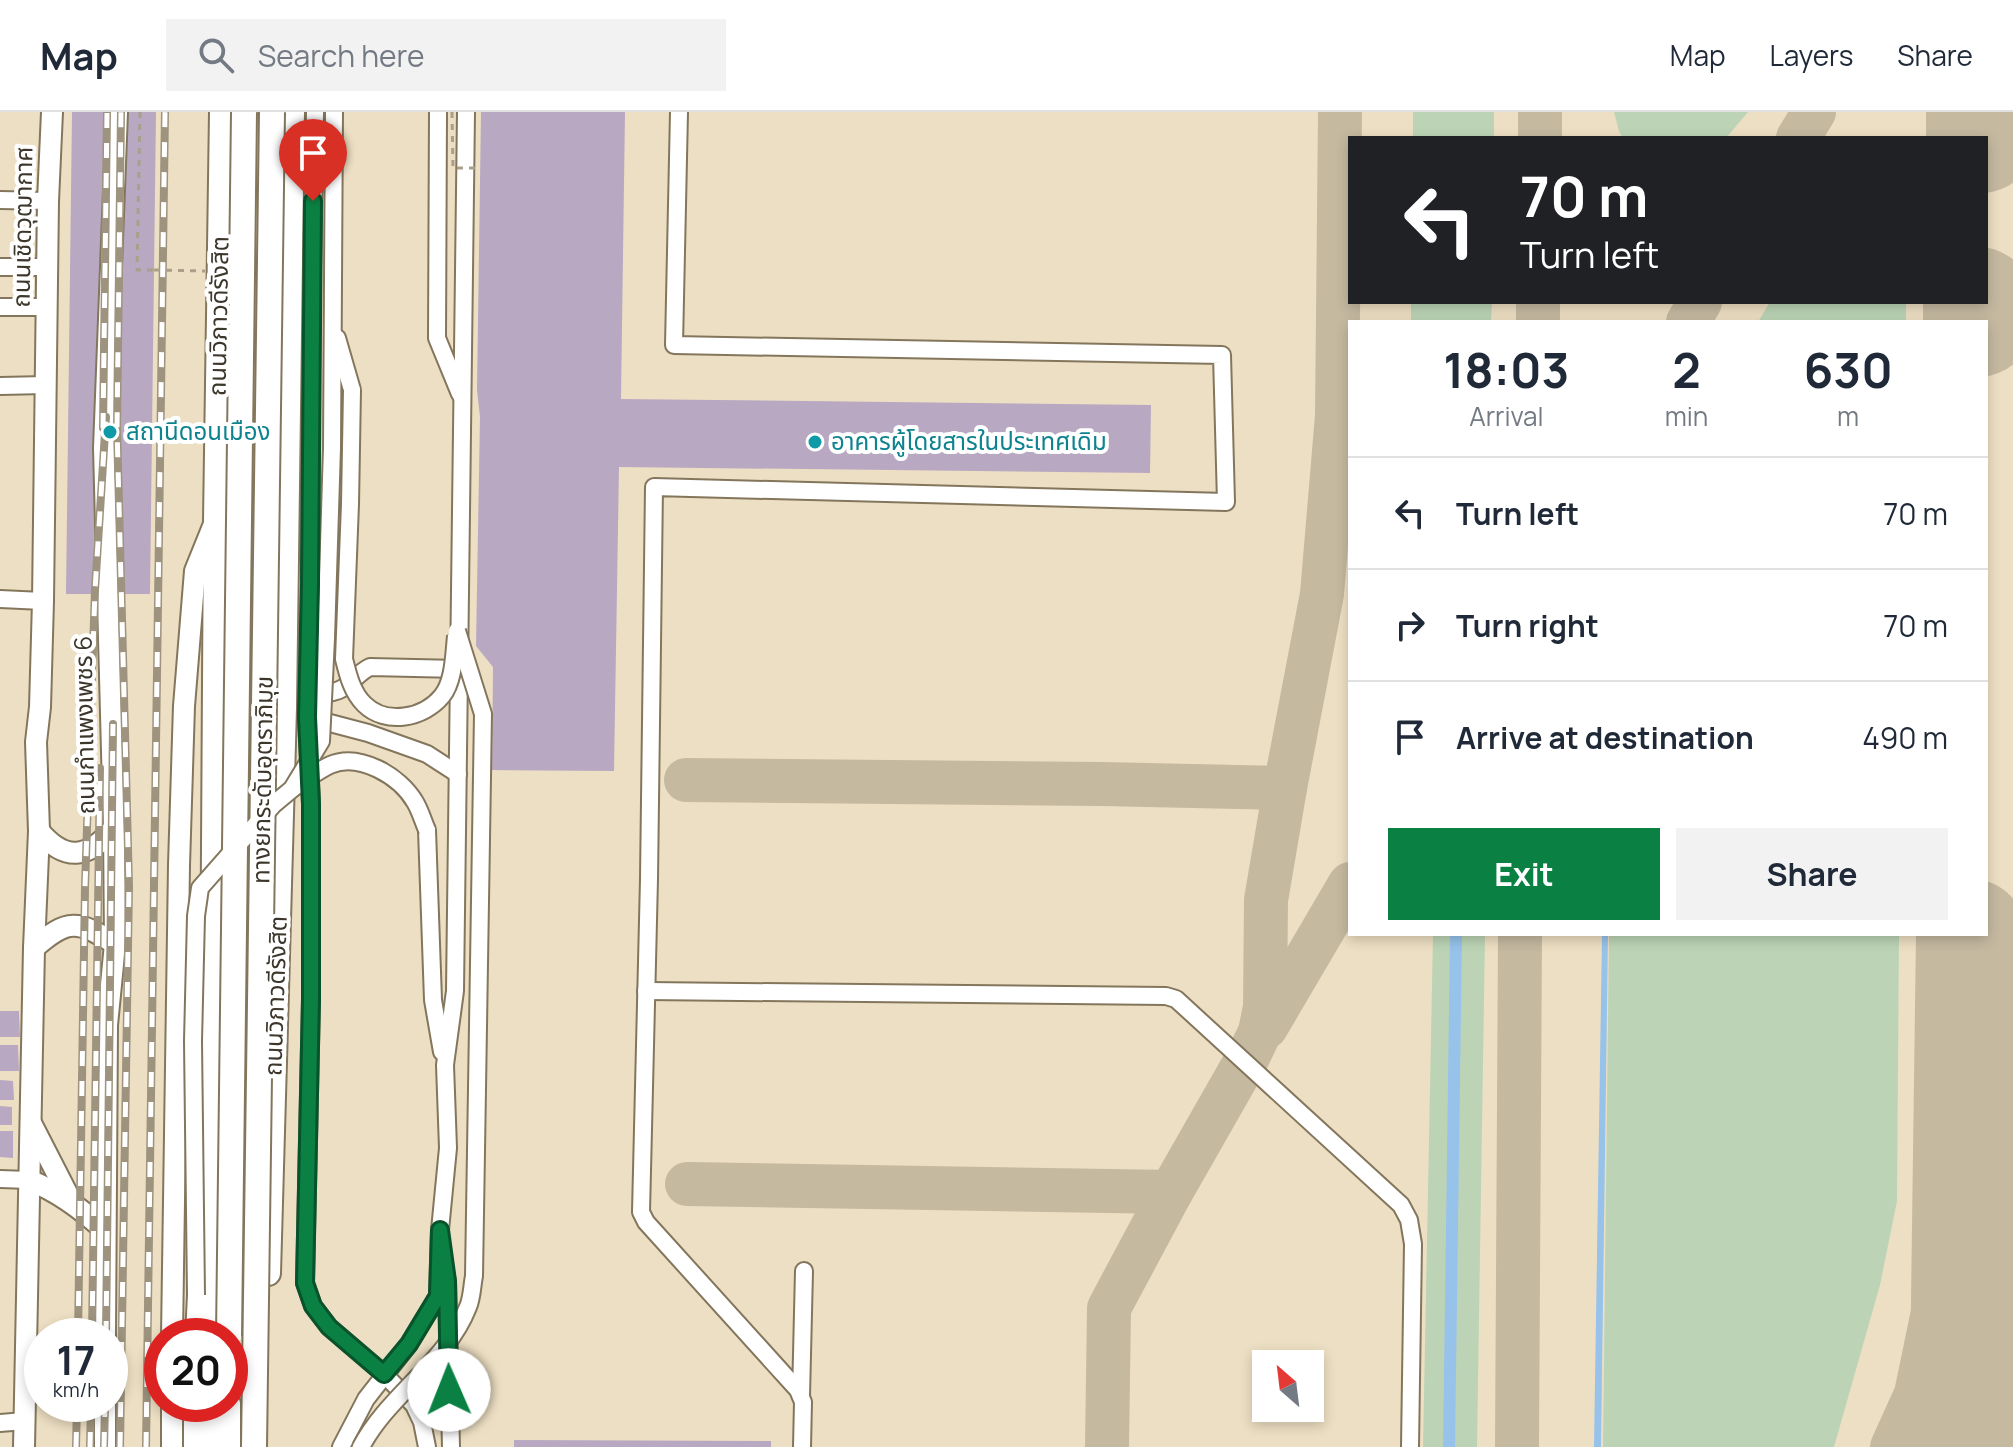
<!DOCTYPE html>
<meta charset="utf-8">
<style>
body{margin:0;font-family:Manrope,"Noto Sans Thai",sans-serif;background:#f2f2f3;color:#1f2937;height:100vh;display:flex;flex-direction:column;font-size:30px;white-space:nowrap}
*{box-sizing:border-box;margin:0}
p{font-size:26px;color:#747a83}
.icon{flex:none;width:44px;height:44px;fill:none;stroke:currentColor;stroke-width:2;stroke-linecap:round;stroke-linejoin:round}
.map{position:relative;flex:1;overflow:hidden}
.sheet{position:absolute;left:1348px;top:208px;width:640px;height:616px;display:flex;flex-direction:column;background:#fff;border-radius:0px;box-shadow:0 4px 12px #0003}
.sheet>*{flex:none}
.top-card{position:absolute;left:1348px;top:24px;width:640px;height:168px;border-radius:0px;box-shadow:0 4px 12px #0003;background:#202124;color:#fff;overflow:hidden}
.needle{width:52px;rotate:332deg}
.controls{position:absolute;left:1252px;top:1238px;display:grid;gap:16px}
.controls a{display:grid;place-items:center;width:72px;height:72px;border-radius:0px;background:#fff;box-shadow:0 4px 12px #0003;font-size:40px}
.speed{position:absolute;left:24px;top:1206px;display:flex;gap:16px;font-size:40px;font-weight:700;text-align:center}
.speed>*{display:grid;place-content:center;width:104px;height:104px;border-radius:50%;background:#fff;box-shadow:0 4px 12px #0003;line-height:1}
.speed small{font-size:20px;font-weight:400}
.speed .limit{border:12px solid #d22;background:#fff;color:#111}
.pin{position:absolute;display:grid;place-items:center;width:68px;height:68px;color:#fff;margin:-82px -34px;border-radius:50% 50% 50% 0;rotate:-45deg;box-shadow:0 0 8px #0007}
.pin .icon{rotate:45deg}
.me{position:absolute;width:88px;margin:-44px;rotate:359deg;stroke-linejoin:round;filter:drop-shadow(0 0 6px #0008)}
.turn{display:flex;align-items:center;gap:28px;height:168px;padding:0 40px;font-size:36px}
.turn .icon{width:104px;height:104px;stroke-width:2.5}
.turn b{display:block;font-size:56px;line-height:68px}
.eta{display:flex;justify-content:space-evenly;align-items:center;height:136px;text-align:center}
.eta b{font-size:48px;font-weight:700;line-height:56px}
.cta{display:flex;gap:16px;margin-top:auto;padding:16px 40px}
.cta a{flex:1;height:92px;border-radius:0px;background:#0b8043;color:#fff;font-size:32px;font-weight:700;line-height:92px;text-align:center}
.cta a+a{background:#f2f2f3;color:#1f2937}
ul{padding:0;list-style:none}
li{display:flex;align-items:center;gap:24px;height:112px;padding:0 40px;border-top:2px solid #e0e1e3}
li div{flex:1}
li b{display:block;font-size:30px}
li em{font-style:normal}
header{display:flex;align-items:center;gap:48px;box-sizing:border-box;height:112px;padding:0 40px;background:#fff;border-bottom:2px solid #e0e1e3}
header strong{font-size:38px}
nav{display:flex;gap:44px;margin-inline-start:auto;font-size:28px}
.search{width:560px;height:72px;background:#f2f2f3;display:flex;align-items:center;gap:20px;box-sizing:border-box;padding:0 28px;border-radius:0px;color:#747a83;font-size:30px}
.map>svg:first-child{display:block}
.green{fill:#bcd4b5}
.water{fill:#97c2ea}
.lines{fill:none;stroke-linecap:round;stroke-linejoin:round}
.taxiway{stroke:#c5b9a0;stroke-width:44}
.runway{stroke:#c5b9a0;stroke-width:110}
.building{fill:#b9a8c2}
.minor-casing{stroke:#83765c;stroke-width:20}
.major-casing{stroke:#83765c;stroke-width:24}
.highway-casing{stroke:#83765c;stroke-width:28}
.path{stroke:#aa9f8a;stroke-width:3;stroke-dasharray:6 6;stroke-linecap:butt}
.minor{stroke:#fff;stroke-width:16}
.major{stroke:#fff;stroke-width:20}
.highway{stroke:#fff;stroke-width:24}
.rail-casing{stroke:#9d937e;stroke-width:8}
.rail{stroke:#fff;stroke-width:5;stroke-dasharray:15;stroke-linecap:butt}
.minor-bridge-casing{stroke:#83765c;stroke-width:20;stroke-linecap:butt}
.highway-bridge-casing{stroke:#83765c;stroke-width:28;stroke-linecap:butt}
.path-bridge{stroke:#aa9f8a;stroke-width:3;stroke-dasharray:6 6;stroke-linecap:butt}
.minor-bridge{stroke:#fff;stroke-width:16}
.highway-bridge{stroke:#fff;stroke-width:24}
.route-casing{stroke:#07532c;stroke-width:20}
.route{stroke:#0b8043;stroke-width:14}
.culture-dot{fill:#0f9aa8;stroke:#fff;stroke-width:3}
.labels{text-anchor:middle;stroke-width:8;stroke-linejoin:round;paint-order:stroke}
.street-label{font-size:24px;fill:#3c362b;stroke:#fff}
.culture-label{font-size:24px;fill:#0d838f;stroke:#fff;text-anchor:start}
</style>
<header>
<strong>Map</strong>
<div class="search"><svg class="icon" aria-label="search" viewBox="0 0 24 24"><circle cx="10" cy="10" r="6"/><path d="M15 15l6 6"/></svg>Search here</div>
<nav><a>Map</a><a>Layers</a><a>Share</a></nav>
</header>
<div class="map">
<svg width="2013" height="1335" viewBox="0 0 2013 1335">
<rect width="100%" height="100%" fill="#eddfc3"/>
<!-- green -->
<g class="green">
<rect x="1413" y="0" width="81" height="26"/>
<path d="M1614,0H1748L1726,26H1623L1619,19Z"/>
<path d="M1411,190H1492L1491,210H1411Z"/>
<path d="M1770,190H1906V210H1758Z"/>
<path d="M1433,822H1485L1477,1335H1423Z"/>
<path d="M1609,822H1899L1897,1089L1880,1173L1834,1335H1603Z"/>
</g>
<!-- water -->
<g class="water">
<path d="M1450,822H1462L1455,1335H1443Z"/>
<path d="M1602,822H1608L1601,1335H1594Z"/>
</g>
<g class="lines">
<!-- taxiway -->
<g class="taxiway">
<path d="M1540,26V0"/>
<path d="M1798,26L1814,0"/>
<path d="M1538,210V190"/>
<path d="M1688,210L1700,190"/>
<path d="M686,668L1102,672L1285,676"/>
<path d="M1266,915L1350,772"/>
<path d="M687,1072L1171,1080"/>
<path d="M1107,1335L1109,1196L1171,1080L1248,945L1260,920L1265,895L1266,788L1285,676L1322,482L1337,304L1340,0"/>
<path d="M1517,1335L1520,822"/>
<path d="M1892,1335L1916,1282L1968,1031"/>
</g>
<!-- runway -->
<g class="runway">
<path d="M1981,26V0"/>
<path d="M1978,210V190"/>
<path d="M1964,1335L1971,822"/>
</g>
</g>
<!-- building -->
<g class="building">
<path d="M72,0H156L150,482H66Z"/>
<path d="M481,0H625L621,287L1151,293L1150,361L619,355L614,659L492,658L493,555L476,534L480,305L477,278Z"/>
<path d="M0,899H19L20,925H0Z"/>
<path d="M0,933H18L19,959H0Z"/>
<path d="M0,968L13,969L14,988H0Z"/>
<path d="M0,994L12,995V1013H0Z"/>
<path d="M0,1019H13V1046L0,1045Z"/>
<path d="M514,1328L771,1329V1335H514Z"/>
</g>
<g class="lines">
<defs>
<g id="minor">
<path d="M315,0L311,208L310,472L307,605L311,692V887L305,1171L313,1194L329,1215L384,1262L414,1293L422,1310L427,1335"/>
<path d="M438,0L437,226L460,282"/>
<path d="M679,0L674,233L1222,243L1226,390L654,375L649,767L641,1100L646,1110L798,1278L803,1290L802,1335"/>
<path d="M0,88L48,89"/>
<path d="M0,155H47"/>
<path d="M0,195H47"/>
<path d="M337,226L352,278"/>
<path d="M0,274L46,273"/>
<path d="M332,336L334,0"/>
<path d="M0,487L43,489"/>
<path d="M310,583C320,581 334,582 343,576C353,570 359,560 370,555L459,557"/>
<path d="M311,606L368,621L427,642L458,662"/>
<path d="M427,718L433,888L442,940"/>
<path d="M646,879L1166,884L1176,887L1401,1093L1409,1108L1413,1132L1410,1335"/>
<path d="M0,1067L29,1068"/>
<path d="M447,1169L451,1335"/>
<path d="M194,1224L196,1183"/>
<path d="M801,1284L804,1159"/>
<path d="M0,1311L24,1309"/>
<path d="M192,1335V1292"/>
<path d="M341,1335L366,1287L409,1232L438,1184L440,1118L448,1036L445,953L455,879L466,0"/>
</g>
<g id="major">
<path d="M39,719C65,750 88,747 114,716"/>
<path d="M34,836C68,806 78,808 115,832"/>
<path d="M31,1011L71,1089"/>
<path d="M29,1068C59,1080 82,1097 105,1119"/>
<path d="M105,1224L107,913L115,832L114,716L104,336L117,0"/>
<path d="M172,1224L179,753L184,594L195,459L214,412"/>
<path d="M24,1335L34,836L39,719L36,630L40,595L43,489L48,89L52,0"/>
<path d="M105,1335V1292"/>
<path d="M172,1335V1292"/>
</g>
<g id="highway">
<path d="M268,1161L284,596L292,0"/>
<path d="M211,1224L216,409L222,0"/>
<path d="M211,1335V1292"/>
<path d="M228,1335V1292"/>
</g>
</defs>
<!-- minor casing -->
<use href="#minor" class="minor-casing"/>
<!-- major casing -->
<use href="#major" class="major-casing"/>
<!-- highway casing -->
<use href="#highway" class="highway-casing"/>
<!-- path -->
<path class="path" d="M140,0L137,158H154"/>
<!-- minor -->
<use href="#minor" class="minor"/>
<!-- major -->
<use href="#major" class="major"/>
<!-- highway -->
<use href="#highway" class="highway"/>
<defs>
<g id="rail">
<path d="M103,316L107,0"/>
<path d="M78,1224L85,775L95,478L106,305"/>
<path d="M92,1224L100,656"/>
<path d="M106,1224L113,612"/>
<path d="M76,1335L77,1292"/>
<path d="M90,1335L91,1292"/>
<path d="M104,1335L105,1292"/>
<path d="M120,1335L129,774L117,316L121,0"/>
<path d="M146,1335L165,0"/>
</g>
</defs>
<!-- rail casing -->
<use href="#rail" class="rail-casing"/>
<!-- rail -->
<use href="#rail" class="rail"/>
<defs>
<g id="minor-bridge">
<path d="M352,278L350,392L344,547C348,563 352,580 364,592C386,614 424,606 442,584C454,569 454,543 456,524"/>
<path d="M293,676C305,669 317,659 330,653C359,640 400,664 415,690C420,698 423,709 427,718"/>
<path d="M196,1183L193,929L196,804L200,776L274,692L292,677L321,629L326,526L332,336"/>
<path d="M361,1335C389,1282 446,1251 468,1195C472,1186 472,1174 474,1164L483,602L457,519"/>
</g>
<g id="highway-bridge">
<path d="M229,1224L244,0"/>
<path d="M254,1335L272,0"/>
</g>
</defs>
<!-- minor-bridge casing -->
<use href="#minor-bridge" class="minor-bridge-casing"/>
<!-- highway-bridge casing -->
<use href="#highway-bridge" class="highway-bridge-casing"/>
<!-- path-bridge -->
<g class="path-bridge">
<path d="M452,0L453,56H480"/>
<path d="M154,158L205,159"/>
</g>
<!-- minor-bridge -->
<use href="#minor-bridge" class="minor-bridge"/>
<!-- highway-bridge -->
<use href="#highway-bridge" class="highway-bridge"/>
</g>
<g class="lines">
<defs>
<path id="route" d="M313,89L310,472L307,605L311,692V887L305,1171L313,1194L329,1215L384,1262L409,1232L438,1184L440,1118L447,1169L449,1278"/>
</defs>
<!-- route casing -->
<use href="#route" class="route-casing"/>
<!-- route -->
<use href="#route" class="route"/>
</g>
<!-- markers -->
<g class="culture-dot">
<circle cx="110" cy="320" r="8"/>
<circle cx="815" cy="330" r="8"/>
</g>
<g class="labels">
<!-- street labels -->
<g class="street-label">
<text transform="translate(23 115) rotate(-89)" y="8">ถนนเชิดวุฒากาศ</text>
<text transform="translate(219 204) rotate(-89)" y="8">ถนนวิภาวดีรังสิต</text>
<text transform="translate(85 613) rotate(-91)" y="8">ถนนกำแพงเพชร 6</text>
<text transform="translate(263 668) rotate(-89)" y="8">ทางยกระดับอุตราภิมุข</text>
<text transform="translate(276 884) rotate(-88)" y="8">ถนนวิภาวดีรังสิต</text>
</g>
<!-- culture labels -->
<g class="culture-label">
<text x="126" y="328">สถานีดอนเมือง</text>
<text x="831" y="338">อาคารผู้โดยสารในประเทศเดิม</text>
</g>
</g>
</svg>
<div class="controls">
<a><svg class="needle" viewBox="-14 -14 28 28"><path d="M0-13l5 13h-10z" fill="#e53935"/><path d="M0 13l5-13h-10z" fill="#747a83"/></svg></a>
</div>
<div class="speed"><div>17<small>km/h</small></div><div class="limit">20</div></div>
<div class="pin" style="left:313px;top:89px;background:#d93025"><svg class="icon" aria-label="arrive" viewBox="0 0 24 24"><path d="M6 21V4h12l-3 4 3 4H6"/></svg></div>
<svg class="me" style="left:449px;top:1278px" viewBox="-20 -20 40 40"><circle r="19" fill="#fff"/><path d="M0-13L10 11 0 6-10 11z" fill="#0b8043"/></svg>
<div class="top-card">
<div class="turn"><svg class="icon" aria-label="left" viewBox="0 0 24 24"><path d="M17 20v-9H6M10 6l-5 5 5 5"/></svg><div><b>70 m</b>Turn left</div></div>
</div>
<section class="sheet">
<div class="eta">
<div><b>18:03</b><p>Arrival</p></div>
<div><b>2</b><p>min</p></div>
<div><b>630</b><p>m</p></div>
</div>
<ul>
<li><svg class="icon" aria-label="left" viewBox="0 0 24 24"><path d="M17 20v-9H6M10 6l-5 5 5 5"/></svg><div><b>Turn left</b></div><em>70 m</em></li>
<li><svg class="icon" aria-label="right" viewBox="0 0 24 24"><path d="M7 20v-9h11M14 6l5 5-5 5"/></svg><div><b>Turn right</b></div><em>70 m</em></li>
<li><svg class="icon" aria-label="arrive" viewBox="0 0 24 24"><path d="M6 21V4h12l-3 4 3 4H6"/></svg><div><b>Arrive at destination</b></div><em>490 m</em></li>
</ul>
<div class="cta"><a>Exit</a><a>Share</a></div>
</section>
</div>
